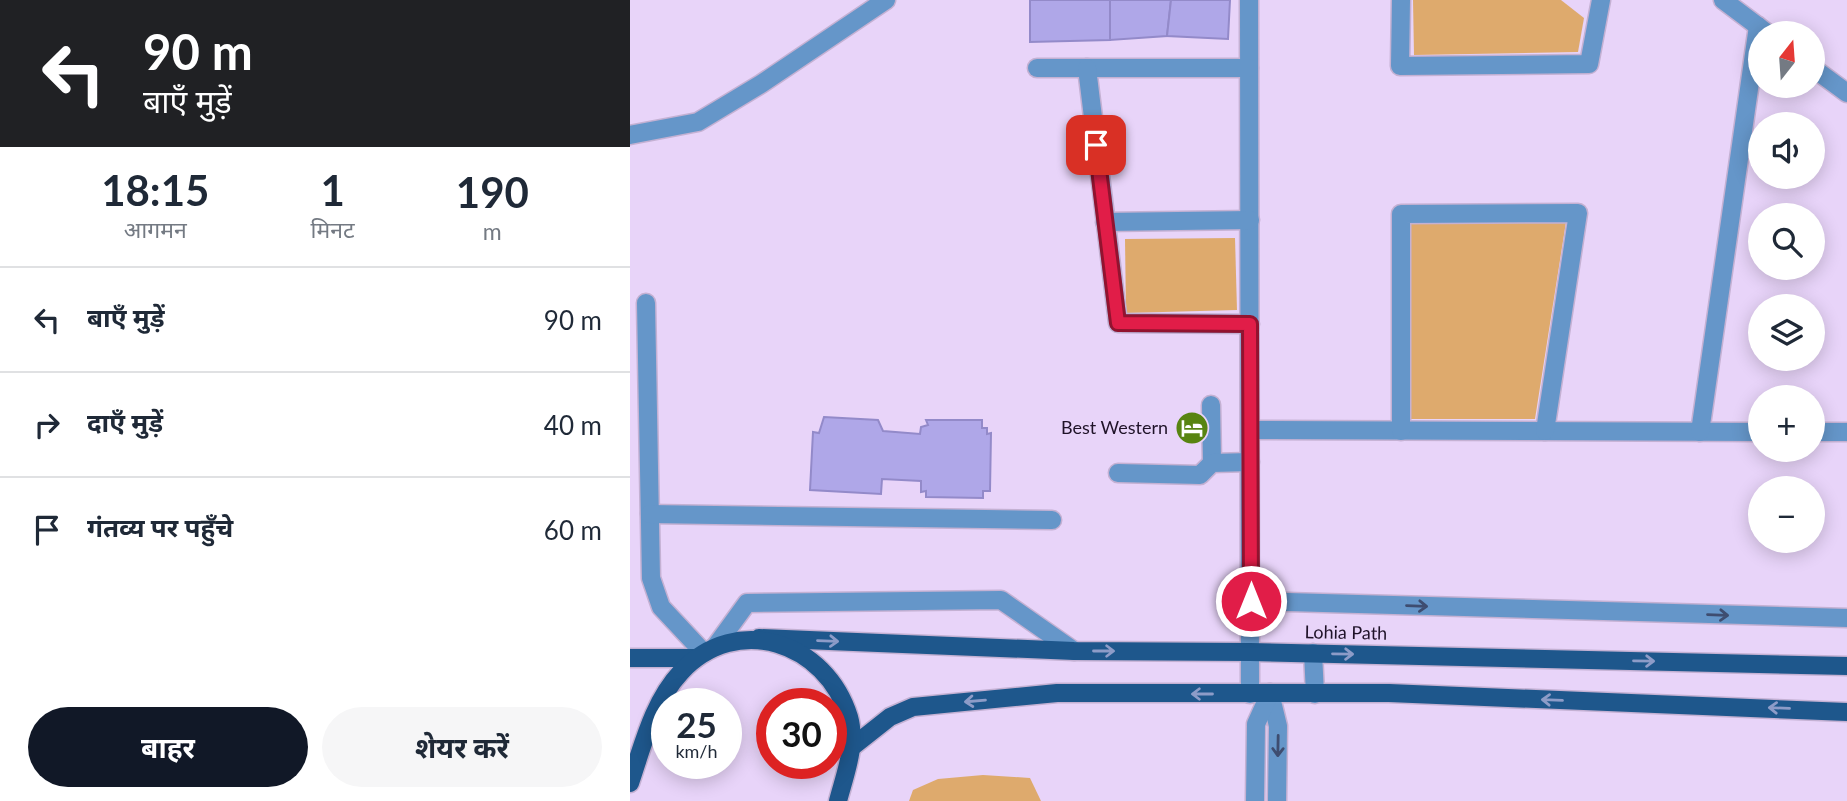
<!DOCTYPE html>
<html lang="hi">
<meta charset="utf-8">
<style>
body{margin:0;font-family:Lato,"Noto Sans Devanagari",sans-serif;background:#f6f6f7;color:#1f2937;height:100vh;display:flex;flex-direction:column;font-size:26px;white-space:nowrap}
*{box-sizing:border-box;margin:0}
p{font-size:23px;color:#747a83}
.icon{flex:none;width:38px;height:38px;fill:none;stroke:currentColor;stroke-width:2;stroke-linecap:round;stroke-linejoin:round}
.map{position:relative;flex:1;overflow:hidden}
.details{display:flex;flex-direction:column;background:#fff;width:630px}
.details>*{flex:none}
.guide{background:#202124;color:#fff;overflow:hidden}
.needle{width:46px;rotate:17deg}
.controls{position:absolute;left:1118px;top:21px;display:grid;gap:14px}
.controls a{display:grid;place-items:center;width:77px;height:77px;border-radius:50%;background:#fff;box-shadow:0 4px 18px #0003;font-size:35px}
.speed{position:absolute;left:21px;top:688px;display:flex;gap:14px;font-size:35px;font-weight:700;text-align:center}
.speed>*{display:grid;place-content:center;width:91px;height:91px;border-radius:50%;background:#fff;box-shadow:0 4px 18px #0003;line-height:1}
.speed small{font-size:18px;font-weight:400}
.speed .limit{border:10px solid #d22;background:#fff;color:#111}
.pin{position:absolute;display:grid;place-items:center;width:60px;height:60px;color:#fff;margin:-30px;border-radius:14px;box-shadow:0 4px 10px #0006}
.me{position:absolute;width:77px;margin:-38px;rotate:0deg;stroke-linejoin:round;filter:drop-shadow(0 0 5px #0008)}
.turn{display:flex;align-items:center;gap:24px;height:147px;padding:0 28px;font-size:32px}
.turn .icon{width:91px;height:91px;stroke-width:2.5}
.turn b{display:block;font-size:49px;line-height:60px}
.eta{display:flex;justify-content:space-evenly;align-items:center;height:119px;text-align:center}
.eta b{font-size:42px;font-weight:700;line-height:49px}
.action{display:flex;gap:14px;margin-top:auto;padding:14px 28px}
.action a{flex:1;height:80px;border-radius:42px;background:#111827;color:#fff;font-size:28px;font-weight:700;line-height:80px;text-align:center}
.action a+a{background:#f6f6f7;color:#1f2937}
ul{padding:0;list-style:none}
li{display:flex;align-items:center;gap:21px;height:105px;padding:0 28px;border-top:2px solid #e0e1e3}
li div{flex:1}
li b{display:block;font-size:26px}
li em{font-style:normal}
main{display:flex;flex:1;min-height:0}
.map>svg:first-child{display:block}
.green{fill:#deaa6d}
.building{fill:#afa7e8;stroke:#938ac9;stroke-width:2}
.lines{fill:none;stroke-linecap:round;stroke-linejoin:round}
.minor-casing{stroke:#c4b1d3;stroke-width:21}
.major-casing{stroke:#c4b1d3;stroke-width:21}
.minor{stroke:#6596c9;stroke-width:18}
.major{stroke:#1e578c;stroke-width:18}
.oneway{stroke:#3e4d70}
.oneway2{stroke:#8d9cc8}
.route-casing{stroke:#92132f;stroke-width:18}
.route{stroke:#e11d48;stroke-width:12}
.labels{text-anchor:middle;stroke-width:5;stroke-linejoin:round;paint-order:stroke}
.poi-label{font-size:18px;fill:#1f1228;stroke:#e8d4f9;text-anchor:end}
.street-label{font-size:18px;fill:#1f1228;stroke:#e8d4f9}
</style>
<main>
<section class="details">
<div class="guide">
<div class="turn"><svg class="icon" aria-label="left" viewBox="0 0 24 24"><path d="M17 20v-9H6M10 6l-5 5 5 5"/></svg><div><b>90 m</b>बाएँ मुड़ें</div></div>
</div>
<div class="eta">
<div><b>18:15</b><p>आगमन</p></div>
<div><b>1</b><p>मिनट</p></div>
<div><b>190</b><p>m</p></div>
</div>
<ul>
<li><svg class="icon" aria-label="left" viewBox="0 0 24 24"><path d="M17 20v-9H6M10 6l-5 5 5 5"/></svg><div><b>बाएँ मुड़ें</b></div><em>90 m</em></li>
<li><svg class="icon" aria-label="right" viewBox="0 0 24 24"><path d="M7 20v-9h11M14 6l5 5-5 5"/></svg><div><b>दाएँ मुड़ें</b></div><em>40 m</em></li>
<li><svg class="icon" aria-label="arrive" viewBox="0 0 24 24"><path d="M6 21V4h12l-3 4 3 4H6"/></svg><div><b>गंतव्य पर पहुँचे</b></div><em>60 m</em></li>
</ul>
<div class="action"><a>बाहर</a><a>शेयर करें</a></div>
</section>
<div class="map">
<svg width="1217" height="801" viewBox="0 0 1217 801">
<rect width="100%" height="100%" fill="#e8d4f9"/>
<!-- green -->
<g class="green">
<path d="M783,0H931L954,18L948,52L784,55Z"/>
<path d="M936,222L905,419H780V224Z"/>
<path d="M605,238L607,310L496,313L495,239Z"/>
<path d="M353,775L400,778L411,801H279L283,790L308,779Z"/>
</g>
<!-- building -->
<g class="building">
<path d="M400,0H480V40L400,42Z"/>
<path d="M480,0H541L537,36L480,40Z"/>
<path d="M541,0H600L598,39L537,36Z"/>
<path d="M194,417L248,420L253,431L290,434L291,427L298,425L296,420H352V428H357V434L361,433L360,491H353V498L296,497V491L291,492V481L252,479L251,494L180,490L183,432L189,433Z"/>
</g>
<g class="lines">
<defs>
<g id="minor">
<path d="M619,0L620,694"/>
<path d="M771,0L770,66L959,64L971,0"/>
<path d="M1093,0L1137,33"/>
<path d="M407,68H619"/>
<path d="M457,68L488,323L620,324"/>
<path d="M1183,68L1217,93"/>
<path d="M0,135L68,122L131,84L256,0"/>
<path d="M475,222L620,220"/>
<path d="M16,303L21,578L31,607L74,653"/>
<path d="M581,405L582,463"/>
<path d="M621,430L1130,432"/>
<path d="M771,431V214L948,213L915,431"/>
<path d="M1070,432L1128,26"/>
<path d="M1183,432H1217"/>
<path d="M488,473L570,475L582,463L620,462"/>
<path d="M20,514L422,520"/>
<path d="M620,601L1217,618"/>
<path d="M85,647L117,603L371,600L444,651"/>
<path d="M683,653L685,694"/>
<path d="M640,693L648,726L647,801"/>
<path d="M625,801L626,724L640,693"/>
</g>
<g id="major">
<path d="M129,638L444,651L620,652L1217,666"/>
<path d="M0,658H66"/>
<path d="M222,747L260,717L283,707L427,693H759L1217,712"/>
<path d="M0,783C13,745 23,702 51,672C107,612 196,642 219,717C227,745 215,774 208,801"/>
</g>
</defs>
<!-- minor casing -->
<use href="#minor" class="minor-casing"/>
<!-- major casing -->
<use href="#major" class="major-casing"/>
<!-- minor -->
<use href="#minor" class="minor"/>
<!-- major -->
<use href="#major" class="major"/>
</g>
<!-- one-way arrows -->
<defs><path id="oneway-shaft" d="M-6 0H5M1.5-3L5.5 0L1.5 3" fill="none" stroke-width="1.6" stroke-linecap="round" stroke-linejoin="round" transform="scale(1.75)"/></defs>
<g class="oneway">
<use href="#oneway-shaft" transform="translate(787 606) rotate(2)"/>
<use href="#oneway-shaft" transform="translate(1088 615) rotate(2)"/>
<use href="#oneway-shaft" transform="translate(648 746) rotate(91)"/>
</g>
<g class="oneway2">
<use href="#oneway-shaft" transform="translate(198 641) rotate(2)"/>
<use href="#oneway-shaft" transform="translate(474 651)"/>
<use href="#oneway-shaft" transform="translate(713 654) rotate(1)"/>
<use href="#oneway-shaft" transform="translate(1014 661) rotate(1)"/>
<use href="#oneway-shaft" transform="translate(572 694) rotate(-180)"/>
<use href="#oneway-shaft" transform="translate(922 700) rotate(-178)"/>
<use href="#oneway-shaft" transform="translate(345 701) rotate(175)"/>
<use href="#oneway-shaft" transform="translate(1149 708) rotate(-178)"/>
</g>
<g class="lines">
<defs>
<path id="route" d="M466,145L488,323L620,324L621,601"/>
</defs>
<!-- route casing -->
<use href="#route" class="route-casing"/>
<!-- route -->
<use href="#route" class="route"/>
</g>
<!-- icons -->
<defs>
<symbol id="hotel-disc" viewBox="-11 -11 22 22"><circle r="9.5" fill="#588411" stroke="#e8d4f9"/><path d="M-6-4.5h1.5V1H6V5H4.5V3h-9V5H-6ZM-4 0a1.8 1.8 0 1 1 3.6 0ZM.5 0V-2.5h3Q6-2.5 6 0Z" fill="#fff"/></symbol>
</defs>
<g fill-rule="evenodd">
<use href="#hotel-disc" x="543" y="409" width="38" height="38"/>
</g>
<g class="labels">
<!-- poi labels -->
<g class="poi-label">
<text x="538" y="434">Best Western</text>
</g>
<!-- street labels -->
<g class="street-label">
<text transform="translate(716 633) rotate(1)" y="6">Lohia Path</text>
</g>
</g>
</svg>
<div class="controls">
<a><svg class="needle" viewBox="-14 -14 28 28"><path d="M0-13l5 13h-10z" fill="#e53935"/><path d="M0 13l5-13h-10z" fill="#747a83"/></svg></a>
<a><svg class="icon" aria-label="sound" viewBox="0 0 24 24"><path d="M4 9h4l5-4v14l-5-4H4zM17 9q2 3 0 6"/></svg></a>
<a><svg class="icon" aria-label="search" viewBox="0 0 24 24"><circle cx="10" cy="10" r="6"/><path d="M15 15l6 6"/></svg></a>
<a><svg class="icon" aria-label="layers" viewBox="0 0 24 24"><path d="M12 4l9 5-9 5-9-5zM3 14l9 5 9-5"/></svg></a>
<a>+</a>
<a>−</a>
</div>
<div class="speed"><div>25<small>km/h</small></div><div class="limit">30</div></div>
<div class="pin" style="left:466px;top:145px;background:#d93025"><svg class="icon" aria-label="arrive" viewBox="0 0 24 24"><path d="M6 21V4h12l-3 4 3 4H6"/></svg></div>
<svg class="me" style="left:621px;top:601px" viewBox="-20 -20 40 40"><circle r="17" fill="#e11d48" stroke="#fff" stroke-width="3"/><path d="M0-11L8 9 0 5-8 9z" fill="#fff"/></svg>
</div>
</main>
